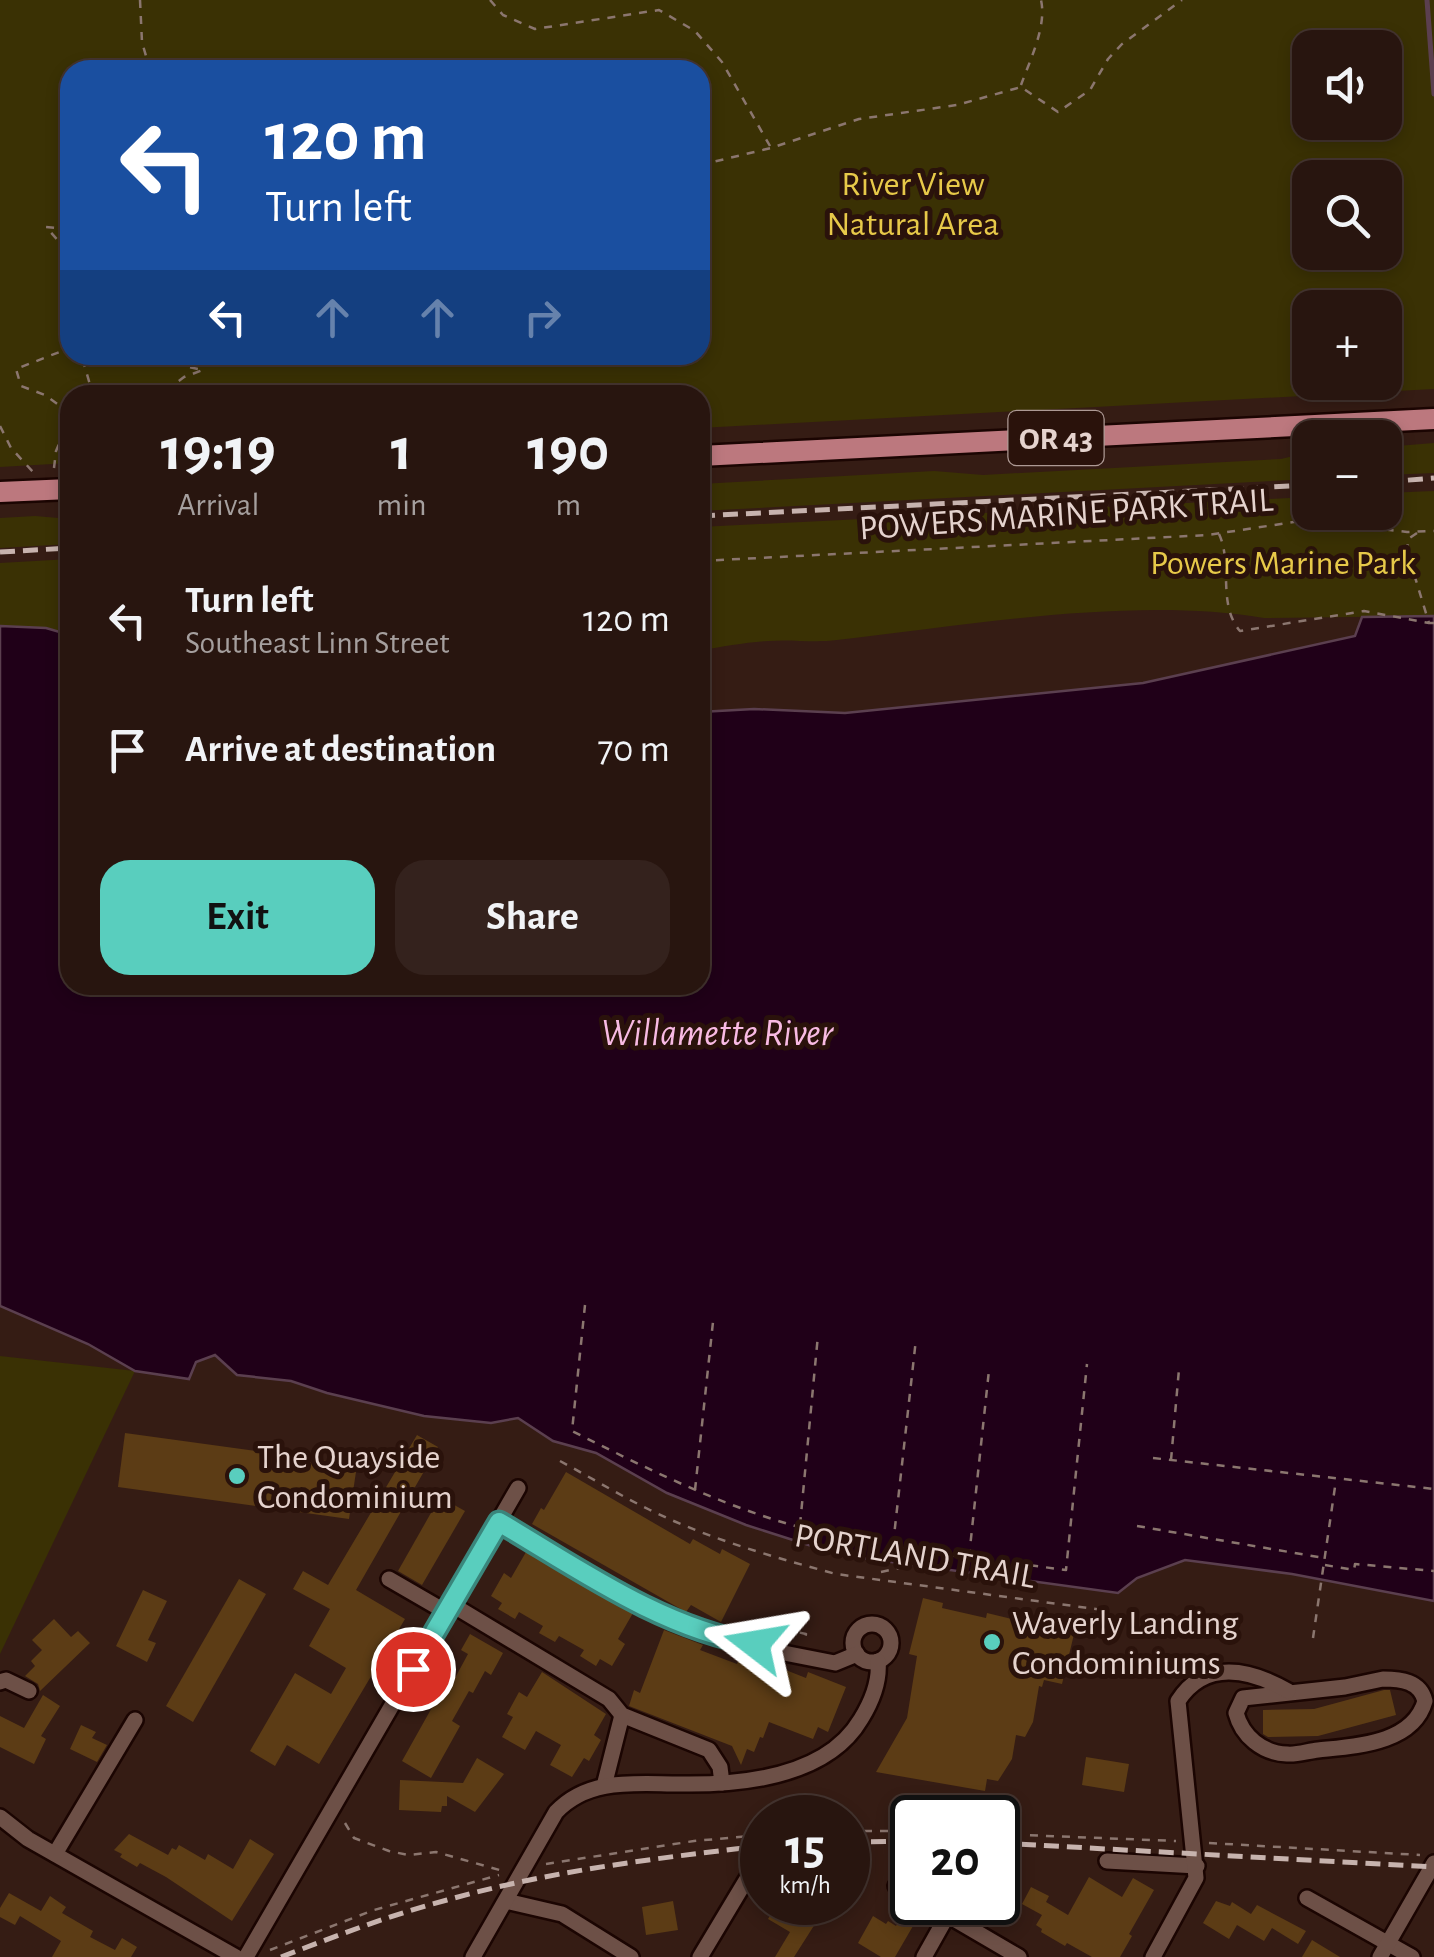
<!DOCTYPE html>
<meta charset="utf-8">
<style>
body{margin:0;font-family:"Alegreya Sans",sans-serif;background:#34221d;color:#f1f3f6;height:100vh;display:flex;flex-direction:column;font-size:38px;white-space:nowrap}
*{box-sizing:border-box;margin:0}
p{font-size:32px;color:#a59f9e}
.icon{flex:none;width:55px;height:55px;fill:none;stroke:currentColor;stroke-width:2;stroke-linecap:round;stroke-linejoin:round}
.map{position:relative;flex:1;overflow:hidden}
.details{position:absolute;left:60px;top:385px;width:650px;height:610px;display:flex;flex-direction:column;background:#28150f;border-radius:30px;box-shadow:0 5px 15px #0003,0 0 0 2px #44342f}
.details>*{flex:none}
.guide{position:absolute;left:60px;top:60px;width:650px;height:305px;border-radius:30px;box-shadow:0 5px 15px #0003,0 0 0 2px #44342f;background:#1a4fa0;color:#fff;overflow:hidden}
.buttons{position:absolute;left:1292px;top:30px;display:grid;gap:20px}
.buttons a{display:grid;place-items:center;width:110px;height:110px;border-radius:20px;background:#28150f;box-shadow:0 5px 15px #0003,0 0 0 2px #44342f;font-size:50px}
.speed{position:absolute;left:740px;top:1795px;display:flex;gap:20px;font-size:50px;font-weight:700;text-align:center}
.speed>*{display:grid;place-content:center;width:130px;height:130px;border-radius:50%;background:#28150f;box-shadow:0 5px 15px #0003,0 0 0 2px #44342f;line-height:1}
.speed small{font-size:25px;font-weight:400}
.speed .limit{border:5px solid #111;border-radius:15px;background:#fff;color:#111}
.pin{position:absolute;display:grid;place-items:center;width:85px;height:85px;color:#fff;margin:-42px;border:5px solid #fff;border-radius:50%;box-shadow:0 2px 10px #0007}
.me{position:absolute;width:110px;margin:-55px;rotate:284deg;stroke-linejoin:round;filter:drop-shadow(0 0 8px #0008)}
.turn{display:flex;align-items:center;gap:35px;height:210px;padding:0 40px;font-size:45px}
.turn .icon{width:130px;height:130px;stroke-width:2.5}
.turn b{display:block;font-size:70px;line-height:85px}
.lanes{display:flex;align-items:center;height:95px;padding:0 40px;background:#0003;justify-content:center;gap:50px;direction:ltr}
.lanes .off{opacity:.35}
.eta{display:flex;justify-content:space-evenly;align-items:center;height:170px;text-align:center}
.eta b{font-size:60px;font-weight:700;line-height:70px}
.cta{display:flex;gap:20px;margin-top:auto;padding:20px 40px}
.cta a{flex:1;height:115px;border-radius:30px;background:#59cebe;color:#111;font-size:40px;font-weight:700;line-height:115px;text-align:center}
.cta a+a{background:#34221d;color:#f1f3f6}
ul{padding:0;list-style:none}
li{display:flex;align-items:center;gap:30px;height:130px;padding:0 40px}
li div{flex:1}
li b{display:block;font-size:38px}
li em{font-style:normal}
.map>svg:first-child{display:block}
.green{fill:#3a3104;fill-rule:evenodd}
.water{fill:#200018;stroke:#5b3f4f;stroke-width:2.5}
.lines{fill:none;stroke-linecap:round;stroke-linejoin:round}
.stream{stroke:#5b3f4f;stroke-width:5}
.building{fill:#5c3c15}
.minor-casing{stroke:#1b0502;stroke-width:20}
.major-casing{stroke:#1b0502;stroke-width:25}
.path{stroke:#8b766f;stroke-width:2.5;stroke-dasharray:8 8;stroke-linecap:butt}
.minor{stroke:#6d5047;stroke-width:15}
.major{stroke:#bc787e;stroke-width:20}
.rail{stroke:#c7b3ae;stroke-width:5;stroke-dasharray:15 8;stroke-linecap:butt}
.route-casing{stroke:#3a867c;stroke-width:25}
.route{stroke:#59cebe;stroke-width:18}
.poi-dot{fill:#59cebe;stroke:#2a120b;stroke-width:4}
.labels{text-anchor:middle;stroke-width:10;stroke-linejoin:round;paint-order:stroke}
.shield{fill:#2a120b;stroke:#ad9994;stroke-width:2.5}
.shield-label{font-size:32px;font-weight:bold;fill:#e5d3ce}
.park-label{font-size:35px;fill:#e7c949;stroke:#2a120b}
.street-label{font-size:35px;fill:#e5d3ce;stroke:#2a120b}
.poi-label{font-size:35px;fill:#e5d3ce;stroke:#2a120b;text-anchor:start}
.water-label{font-size:38px;font-style:italic;fill:#f8bae3;stroke:#2a120b}
</style>
<div class="map">
<svg width="1434" height="1957" viewBox="0 0 1434 1957">
<rect width="100%" height="100%" fill="#351c14"/>
<!-- green -->
<g class="green">
<path d="M0,0H1434V389L700,428V395H70V463L0,467ZM1310,48H1385V122H1310ZM700,70V355H70V70ZM1310,178H1385V252H1310ZM1310,308H1385V382H1310Z"/>
<path d="M1434,443V473L1385,475V447Z"/>
<path d="M1310,452V479L700,511V484L934,471L983,475L1281,459Z"/>
<path d="M1434,491V616L1264,618C1133,596 970,625 837,640C814,643 791,639 768,641C746,642 723,647 700,650V527L1310,497V512H1385V493Z"/>
<path d="M35,516L70,519V544L0,548V518Z"/>
<path d="M70,559V635L46,628L0,626V563Z"/>
<path d="M0,1356L135,1371L0,1654Z"/>
</g>
<!-- water -->
<path class="water" d="M1434,616V1601L1292,1574L1185,1560L1137,1578L1118,1593L840,1555L746,1525L667,1493L596,1453L553,1441L518,1418L491,1423L424,1416L327,1393L291,1381L237,1375L215,1355L196,1362L189,1379L135,1371L88,1344L0,1306V626L46,628L70,635V985H700V712L754,709L845,713L1143,683L1355,636L1362,617Z"/>
<g class="lines">
<!-- stream -->
<path class="stream" d="M1427,0L1434,94"/>
</g>
<!-- building -->
<g class="building">
<path d="M125,1433L357,1465L349,1519L118,1487Z"/>
<path d="M417,1435L438,1447L356,1590L405,1619L319,1764L287,1745L275,1766L250,1751L295,1673L331,1694L346,1668L309,1646L330,1609L293,1589L303,1571L328,1585Z"/>
<path d="M566,1472L690,1544L693,1539L720,1554L722,1549L750,1564L721,1622L691,1605L686,1612L532,1524L541,1508L544,1510Z"/>
<path d="M440,1497L465,1511L422,1585L398,1571Z"/>
<path d="M526,1552L633,1613L618,1639L625,1644L612,1666L600,1659L596,1666L580,1656L584,1650L559,1636L555,1642L539,1633L543,1626L519,1612L515,1619L498,1609L502,1603L491,1596L504,1573L511,1578Z"/>
<path d="M239,1579L266,1594L193,1722L166,1706Z"/>
<path d="M143,1590L167,1601L148,1640L156,1643L147,1662L116,1646Z"/>
<path d="M923,1598L943,1603L942,1608L986,1618L987,1613L1054,1629V1625L1075,1630L1062,1684L1044,1680L1042,1687L1039,1686L1033,1722L1025,1737L1016,1735L1012,1759L998,1781L987,1779L985,1791L876,1772L907,1718L917,1656L909,1654Z"/>
<path d="M54,1619L71,1637L78,1631L90,1643L40,1691L38,1684L25,1676L35,1666L31,1661L42,1650L32,1640Z"/>
<path d="M664,1630L703,1645L700,1650L737,1664L739,1659L766,1669L768,1663L806,1678L808,1672L846,1687L828,1732L818,1727L813,1739L769,1722L763,1738L760,1737L754,1752L747,1749L741,1765L732,1746L629,1706L634,1690L640,1693Z"/>
<path d="M470,1634L503,1653L491,1675L485,1671L473,1693L469,1691L452,1721L460,1726L431,1778L402,1761L444,1686L449,1689L468,1654L461,1650Z"/>
<path d="M542,1672L606,1714L594,1735L601,1740L589,1761L584,1758L572,1777L550,1765L561,1745L536,1731L525,1750L502,1737L513,1717L507,1714L519,1692L527,1697Z"/>
<path d="M1384,1690H1390L1396,1715L1318,1736L1268,1737L1263,1734V1710L1314,1709Z"/>
<path d="M43,1695L60,1706L41,1736L46,1739L34,1764L0,1747V1716L24,1728Z"/>
<path d="M81,1725L96,1732L92,1738L107,1745L97,1762L70,1749Z"/>
<path d="M1086,1757L1129,1764L1124,1792L1082,1785Z"/>
<path d="M477,1758L504,1774L475,1812L447,1796V1806H442L441,1812L399,1810L400,1780L463,1783Z"/>
<path d="M129,1834L168,1855L172,1848L176,1850L179,1845L205,1860L208,1854L233,1869L250,1839L274,1854L232,1921L166,1877L140,1863L137,1867L120,1857L122,1854L114,1850Z"/>
<path d="M1089,1877L1122,1897L1133,1878L1154,1890L1129,1934L1132,1936L1120,1957H1092L1067,1943L1065,1946L1041,1932L1042,1929L1036,1925L1042,1915L1022,1904L1031,1887L1049,1896L1046,1902L1068,1915Z"/>
<path d="M9,1893L41,1911L50,1896L66,1907L62,1913L93,1931L90,1937L115,1950L122,1938L137,1947L131,1957H52L61,1941L20,1916L15,1925L0,1917V1908Z"/>
<path d="M673,1901L678,1930L646,1935L642,1907Z"/>
<path d="M1216,1901L1230,1906L1232,1902L1251,1914L1257,1905L1306,1931L1298,1944L1272,1928L1264,1941L1237,1925L1229,1939L1203,1923Z"/>
<path d="M778,1902H817L813,1909L822,1913L794,1957H775L790,1932L768,1919Z"/>
<path d="M873,1916L886,1924L888,1921L896,1926L900,1919L913,1926L895,1957H881L858,1943Z"/>
<path d="M1312,1940L1340,1957H1302Z"/>
</g>
<g class="lines">
<defs>
<g id="minor">
<path d="M499,1522C580,1570 661,1627 755,1645"/>
<path d="M389,1579L446,1612"/>
<path d="M451,1604L609,1699L622,1715L709,1750L720,1767L722,1783"/>
<circle cx="872" cy="1643" r="19"/>
<path d="M784,1653L835,1663L857,1654"/>
<path d="M1383,1679C1401,1679 1420,1681 1425,1701C1413,1744 1355,1746 1318,1750C1308,1751 1297,1755 1287,1754C1262,1753 1242,1736 1236,1713L1243,1698L1345,1687Z"/>
<path d="M0,1682L6,1680L29,1691"/>
<path d="M604,1786L622,1715"/>
<path d="M0,1817L28,1839L236,1957"/>
<path d="M55,1854L135,1720"/>
<path d="M1107,1861L1197,1866"/>
<path d="M896,1886L912,1895"/>
<path d="M1307,1898L1412,1957"/>
<path d="M506,1901L562,1914L631,1957"/>
<path d="M925,1902L1019,1957"/>
<path d="M246,1957L518,1488"/>
<path d="M473,1957L556,1812C589,1777 636,1784 680,1784C741,1785 827,1777 861,1719C872,1701 880,1681 878,1661"/>
<path d="M700,1957L751,1872"/>
<path d="M924,1957L947,1916"/>
<path d="M1153,1957L1196,1878L1178,1701C1205,1659 1250,1669 1288,1691"/>
<path d="M1380,1957L1434,1863"/>
</g>
<g id="major">
<path d="M700,456L1434,419"/>
<path d="M0,492L70,489"/>
</g>
</defs>
<!-- minor casing -->
<use href="#minor" class="minor-casing"/>
<!-- major casing -->
<use href="#major" class="major-casing"/>
<!-- path -->
<g class="path">
<path d="M140,0L142,42L150,70"/>
<path d="M490,0L503,15L535,29L659,10L695,31L722,62L770,146"/>
<path d="M1021,85C1030,60 1047,26 1041,0"/>
<path d="M700,165L771,148L859,119L957,105L1021,87L1058,112L1090,90L1108,59L1122,44L1182,0"/>
<path d="M70,229L46,227L70,254"/>
<path d="M146,355V358L203,370L184,377L160,395"/>
<path d="M70,413L45,395L21,386L16,369L62,351L84,364L93,395"/>
<path d="M0,426L11,448L34,473"/>
<path d="M54,468L56,451L70,418"/>
<path d="M1417,533L1408,539L1407,551L1429,623H1434"/>
<path d="M1219,534C1233,564 1217,604 1240,631L1364,611L1429,623"/>
<path d="M700,561L1208,535L1307,520L1407,532L1434,531"/>
<path d="M585,1305L572,1431C646,1468 719,1505 799,1527C886,1550 977,1558 1066,1570L1087,1364"/>
<path d="M1153,1458L1434,1489"/>
<path d="M1171,1460L1179,1369"/>
<path d="M560,1461C590,1477 619,1495 650,1510C709,1539 773,1557 836,1574L1103,1610"/>
<path d="M695,1490L713,1322"/>
<path d="M800,1525L818,1335"/>
<path d="M1137,1526L1324,1558"/>
<path d="M893,1545L916,1339"/>
<path d="M969,1557L989,1370"/>
<path d="M1325,1565L1354,1570L1355,1564L1434,1571"/>
<path d="M881,1572L955,1555"/>
<path d="M758,1631L760,1624L806,1634L804,1641"/>
<path d="M1313,1638L1336,1480"/>
<path d="M345,1823L354,1838L389,1851L408,1855L436,1852L503,1871"/>
<path d="M848,1831H912"/>
<path d="M998,1834L1176,1841"/>
<path d="M1209,1843L1420,1855"/>
<path d="M546,1864L694,1841L762,1835"/>
<path d="M270,1950L374,1910L499,1875"/>
</g>
<!-- minor -->
<use href="#minor" class="minor"/>
<!-- major -->
<use href="#major" class="major"/>
<!-- rail -->
<g class="rail">
<path d="M1385,482L1434,478"/>
<path d="M700,516L1310,485"/>
<path d="M0,552L70,548"/>
<path d="M848,1842L912,1841"/>
<path d="M998,1843L1434,1867"/>
<path d="M281,1957C336,1936 390,1915 447,1900C550,1871 656,1858 762,1846"/>
</g>
</g>
<g class="lines">
<defs>
<path id="route" d="M413,1669L499,1522C579,1569 661,1628 755,1644"/>
</defs>
<!-- route casing -->
<use href="#route" class="route-casing"/>
<!-- route -->
<use href="#route" class="route"/>
</g>
<!-- markers -->
<g class="poi-dot">
<circle cx="237" cy="1476" r="10"/>
<circle cx="992" cy="1642" r="10"/>
</g>
<g class="labels">
<!-- shield labels -->
<rect class="shield" x="1008.5" y="411" width="95" height="54" rx="8"/>
<g class="shield-label">
<text x="1056" y="449">OR 43</text>
</g>
<!-- park labels -->
<g class="park-label">
<text x="913" y="195">River View<tspan x="913" dy="40">Natural Area</tspan></text>
<text x="1283" y="574">Powers Marine Park</text>
</g>
<!-- street labels -->
<g class="street-label">
<text transform="translate(1066 513) rotate(-4)" y="12">POWERS MARINE PARK TRAIL</text>
<text transform="translate(915 1555) rotate(10)" y="12">PORTLAND TRAIL</text>
</g>
<!-- poi labels -->
<g class="poi-label">
<text x="257" y="1468">The Quayside<tspan x="257" dy="40">Condominium</tspan></text>
<text x="1012" y="1634">Waverly Landing<tspan x="1012" dy="40">Condominiums</tspan></text>
</g>
<!-- water labels -->
<g class="water-label">
<text x="717" y="1045">Willamette River</text>
</g>
</g>
</svg>
<div class="buttons">
<a><svg class="icon" aria-label="sound" viewBox="0 0 24 24"><path d="M4 9h4l5-4v14l-5-4H4zM17 9q2 3 0 6"/></svg></a>
<a><svg class="icon" aria-label="search" viewBox="0 0 24 24"><circle cx="10" cy="10" r="6"/><path d="M15 15l6 6"/></svg></a>
<a>+</a>
<a>−</a>
</div>
<div class="speed"><div>15<small>km/h</small></div><div class="limit">20</div></div>
<div class="pin" style="left:413px;top:1669px;background:#d93025"><svg class="icon" aria-label="arrive" viewBox="0 0 24 24"><path d="M6 21V4h12l-3 4 3 4H6"/></svg></div>
<svg class="me" style="left:755px;top:1644px" viewBox="-20 -20 40 40"><path d="M0-17L14 15 0 8-14 15z" fill="#59cebe" stroke="#fff" stroke-width="4"/></svg>
<div class="guide">
<div class="turn"><svg class="icon" aria-label="left" viewBox="0 0 24 24"><path d="M17 20v-9H6M10 6l-5 5 5 5"/></svg><div><b>120 m</b>Turn left</div></div>
<div class="lanes"><svg class="icon" aria-label="left" viewBox="0 0 24 24"><path d="M17 20v-9H6M10 6l-5 5 5 5"/></svg><svg class="icon off" aria-label="ahead" viewBox="0 0 24 24"><path d="M12 20V5M6 11l6-6 6 6"/></svg><svg class="icon off" aria-label="ahead" viewBox="0 0 24 24"><path d="M12 20V5M6 11l6-6 6 6"/></svg><svg class="icon off" aria-label="right" viewBox="0 0 24 24"><path d="M7 20v-9h11M14 6l5 5-5 5"/></svg></div>
</div>
<section class="details">
<div class="eta">
<div><b>19:19</b><p>Arrival</p></div>
<div><b>1</b><p>min</p></div>
<div><b>190</b><p>m</p></div>
</div>
<ul>
<li><svg class="icon" aria-label="left" viewBox="0 0 24 24"><path d="M17 20v-9H6M10 6l-5 5 5 5"/></svg><div><b>Turn left</b><p>Southeast Linn Street</p></div><em>120 m</em></li>
<li><svg class="icon" aria-label="arrive" viewBox="0 0 24 24"><path d="M6 21V4h12l-3 4 3 4H6"/></svg><div><b>Arrive at destination</b></div><em>70 m</em></li>
</ul>
<div class="cta"><a>Exit</a><a>Share</a></div>
</section>
</div>
